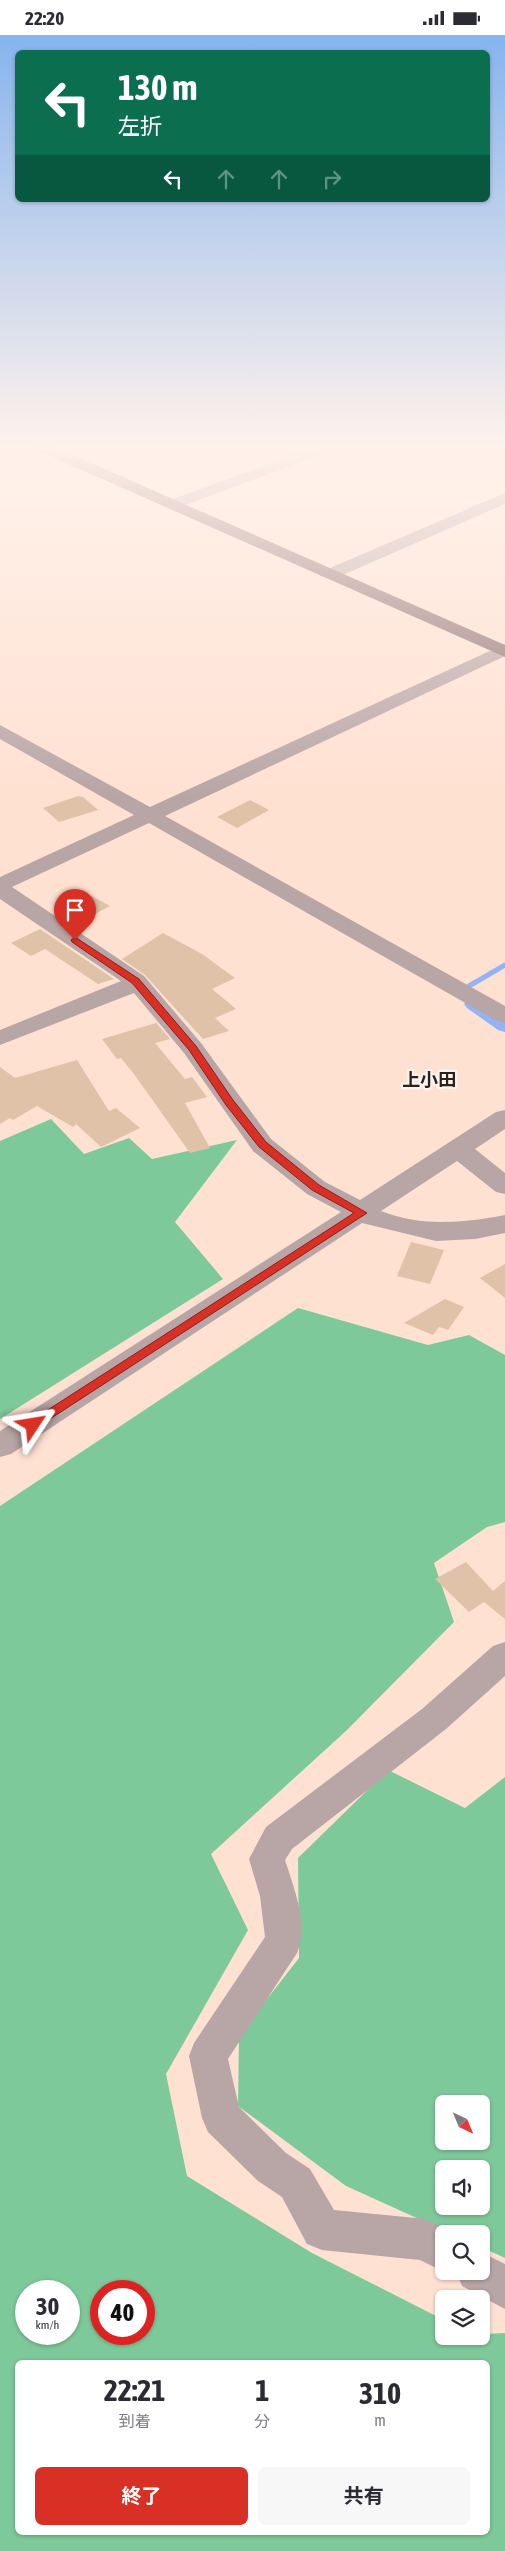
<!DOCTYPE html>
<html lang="ja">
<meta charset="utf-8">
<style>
body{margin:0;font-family:"Asap Condensed","Noto Sans JP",sans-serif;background:#f7f7f7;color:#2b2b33;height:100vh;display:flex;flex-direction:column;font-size:19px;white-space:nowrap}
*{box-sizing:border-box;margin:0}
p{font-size:16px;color:#7c7c81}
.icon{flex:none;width:28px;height:28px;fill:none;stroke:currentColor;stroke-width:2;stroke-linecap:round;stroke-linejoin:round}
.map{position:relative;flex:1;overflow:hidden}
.sheet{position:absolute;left:15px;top:2325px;width:475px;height:175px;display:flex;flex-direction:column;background:#fff;border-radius:8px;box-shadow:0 1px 4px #0004}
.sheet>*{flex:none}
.guide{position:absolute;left:15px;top:15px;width:475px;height:152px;border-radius:8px;box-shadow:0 1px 4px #0004;background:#0b6e4f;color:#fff;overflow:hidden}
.needle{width:32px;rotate:136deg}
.controls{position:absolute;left:435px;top:2060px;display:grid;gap:10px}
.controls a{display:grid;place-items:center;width:55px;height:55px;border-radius:8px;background:#fff;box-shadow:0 1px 4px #0004;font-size:25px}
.speed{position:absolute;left:15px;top:2245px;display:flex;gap:10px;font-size:25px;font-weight:700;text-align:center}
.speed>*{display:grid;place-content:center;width:65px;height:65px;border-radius:50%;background:#fff;box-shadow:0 1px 4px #0004;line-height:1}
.speed small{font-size:12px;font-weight:400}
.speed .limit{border:8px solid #d22;background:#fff;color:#111}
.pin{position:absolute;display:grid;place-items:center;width:42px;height:42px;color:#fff;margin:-51px -21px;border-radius:50% 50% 50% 0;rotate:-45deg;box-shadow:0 0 5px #0007}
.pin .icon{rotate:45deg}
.me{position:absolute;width:55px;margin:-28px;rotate:57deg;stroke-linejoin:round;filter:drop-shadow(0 0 4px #0008)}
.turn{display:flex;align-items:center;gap:18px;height:105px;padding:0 20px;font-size:22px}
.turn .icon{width:65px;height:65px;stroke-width:2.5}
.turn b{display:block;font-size:35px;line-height:42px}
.lanes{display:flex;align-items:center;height:48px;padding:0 20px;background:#0003;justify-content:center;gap:25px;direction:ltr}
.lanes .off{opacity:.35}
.eta{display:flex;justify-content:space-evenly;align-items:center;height:85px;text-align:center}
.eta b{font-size:30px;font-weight:700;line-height:35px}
.cta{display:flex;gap:10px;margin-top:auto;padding:10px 20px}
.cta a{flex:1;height:58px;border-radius:8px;background:#d93025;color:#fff;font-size:20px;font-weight:700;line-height:58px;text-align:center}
.cta a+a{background:#f7f7f7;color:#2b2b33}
.status{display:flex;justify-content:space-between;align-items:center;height:35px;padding:0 25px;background:#fff;direction:ltr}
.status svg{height:14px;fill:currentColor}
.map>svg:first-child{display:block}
.forest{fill:#7ec99a;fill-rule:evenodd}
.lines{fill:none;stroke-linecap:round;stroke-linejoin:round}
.stream{stroke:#94b3f5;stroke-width:5}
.canal{fill:#94b3f5;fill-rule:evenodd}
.building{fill:#dfc2a7}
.minor{fill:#b8a5a6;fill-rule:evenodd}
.major{fill:#8d6d6e;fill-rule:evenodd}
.route{fill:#d93025;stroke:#8d1f18}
.labels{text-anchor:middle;stroke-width:4.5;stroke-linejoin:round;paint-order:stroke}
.quarter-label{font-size:18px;font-weight:bold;fill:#2e211a;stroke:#fbf4f0}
</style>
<div class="status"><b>22:20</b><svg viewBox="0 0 49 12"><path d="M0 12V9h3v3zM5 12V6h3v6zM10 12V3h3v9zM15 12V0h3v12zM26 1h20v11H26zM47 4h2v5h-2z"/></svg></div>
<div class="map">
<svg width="505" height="2516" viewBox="0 0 505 2516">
<rect width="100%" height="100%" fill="#ffe1d2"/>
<!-- forest -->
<g class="forest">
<path d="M51,1084L84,1119L129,1103L152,1124L237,1105L175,1187L223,1244L0,1384V1106Z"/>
<path d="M298,1273L428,1310L469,1300L505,1320V1487L487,1492L434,1528L454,1587L347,1695L211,1819L248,1895L166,2039L187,2141L312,2218L444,2285V2301L505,2298V2516H0V1471ZM26,2256H69V2299H26ZM101,2256H144V2299H101ZM18,2328H488V2498H18Z"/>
<path d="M388,1735L465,1773L505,1742V2223L481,2212V2199H452L346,2151L238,2071L239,2000L299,1923L298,1823ZM444,2069H481V2106H444ZM444,2134H481V2171H444Z"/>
</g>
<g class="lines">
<!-- stream -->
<path class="stream" d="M469,951L505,930"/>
<!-- canal -->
<path class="canal" d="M474,963L481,965L505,982V997L498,995L467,973L464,969L467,965Z"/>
</g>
<!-- building -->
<g class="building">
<path d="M78,761L83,762L98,775L59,787L43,773Z"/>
<path d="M250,765L269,775L237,793L217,782Z"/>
<path d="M92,861L110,871L91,881L73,871Z"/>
<path d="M40,894L114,944L98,949L45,914L31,921L11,908Z"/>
<path d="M163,898L202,919L235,943L212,954L236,974L215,983L229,996L203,1004L145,940L122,924Z"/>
<path d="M156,988L170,1004L155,1008L185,1044L192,1042L207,1062L185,1068L210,1113L190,1118L134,1039L121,1023L117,1024L102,1004Z"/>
<path d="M77,1025L109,1076L116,1073L140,1093L101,1112L76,1089L73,1092L37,1071L13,1085L10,1083L0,1089V1032L15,1043Z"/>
<path d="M411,1207L444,1215L430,1249L397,1241Z"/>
<path d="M505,1229V1263L480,1243Z"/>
<path d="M445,1264L464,1272L448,1295L439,1292L433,1300L404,1288Z"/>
<path d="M466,1527L493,1556L505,1546V1584L484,1567L469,1577L435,1544Z"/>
</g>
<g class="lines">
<!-- minor -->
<g class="minor">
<path d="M320,410H341L339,413L180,472L174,474L166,469L168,466Z"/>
<path d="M505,458V469L338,542L332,543L320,541L318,537L320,533H330Z"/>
<path d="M505,609V621L165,781L505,971V988L497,986L149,788L12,852L144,941L201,1008L271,1104L325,1147L360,1165L496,1077L505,1075V1094L475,1114L505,1138V1159L496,1157L457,1126L381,1176C421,1192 464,1188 505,1180V1198L475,1204L436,1206L362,1188L11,1419L0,1422V1396L341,1177L307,1159L253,1116L184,1018L134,958L0,1010V995L121,946L0,864V842L134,780L0,704V690L150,772Z"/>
<path d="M505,1607V1641L446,1694L292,1814L285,1825C294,1853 309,1891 297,1918L228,2024L239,2072L286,2118L310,2134L334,2175L426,2184L454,2199H444V2237L420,2225L322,2215L307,2209L282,2162L258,2146L208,2097L202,2083L189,2021L194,2008L265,1902L260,1861L249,1824L266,1792L422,1674L493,1611Z"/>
<path d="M481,2217L505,2229V2274L462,2251L456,2236H481Z"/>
</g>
<!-- major -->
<path class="major" d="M30,410H50L505,610V622L32,413Z"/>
</g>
<!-- sky -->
<linearGradient id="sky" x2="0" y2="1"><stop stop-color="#86b4ed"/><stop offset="0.54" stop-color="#fff2eb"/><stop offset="1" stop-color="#fff2eb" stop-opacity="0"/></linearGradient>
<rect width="505" height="762" fill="url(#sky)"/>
<!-- route -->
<path class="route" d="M75,902L139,944L196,1011L233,1065L266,1107L319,1150L367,1178L33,1395L27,1390L29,1387L354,1178L312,1155L259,1112L226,1070L189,1015L132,948L72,907L71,905Z"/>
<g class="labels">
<!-- quarter labels -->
<g class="quarter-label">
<text x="429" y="1051">上小田</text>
</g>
</g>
</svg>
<div class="controls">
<a><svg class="needle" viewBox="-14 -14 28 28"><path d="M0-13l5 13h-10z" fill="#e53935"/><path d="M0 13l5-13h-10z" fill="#7c7c81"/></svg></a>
<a><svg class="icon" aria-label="sound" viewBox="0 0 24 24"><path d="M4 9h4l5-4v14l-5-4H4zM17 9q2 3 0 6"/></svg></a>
<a><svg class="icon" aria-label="search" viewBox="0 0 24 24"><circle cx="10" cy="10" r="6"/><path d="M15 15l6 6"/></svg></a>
<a><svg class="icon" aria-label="layers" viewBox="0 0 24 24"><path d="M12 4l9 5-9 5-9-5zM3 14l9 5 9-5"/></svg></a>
</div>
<div class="speed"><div>30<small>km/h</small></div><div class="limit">40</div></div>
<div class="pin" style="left:75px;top:905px;background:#d93025"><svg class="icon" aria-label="arrive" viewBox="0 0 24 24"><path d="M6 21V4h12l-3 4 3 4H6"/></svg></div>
<svg class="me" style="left:33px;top:1390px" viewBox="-20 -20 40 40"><path d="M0-17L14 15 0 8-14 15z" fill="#d93025" stroke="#fff" stroke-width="4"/></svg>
<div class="guide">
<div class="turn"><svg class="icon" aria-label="left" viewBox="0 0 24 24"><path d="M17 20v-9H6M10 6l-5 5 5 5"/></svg><div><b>130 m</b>左折</div></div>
<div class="lanes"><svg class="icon" aria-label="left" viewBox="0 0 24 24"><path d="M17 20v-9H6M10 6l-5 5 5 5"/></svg><svg class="icon off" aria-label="ahead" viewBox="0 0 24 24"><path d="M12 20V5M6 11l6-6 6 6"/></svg><svg class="icon off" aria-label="ahead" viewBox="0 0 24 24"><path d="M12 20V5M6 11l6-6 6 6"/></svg><svg class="icon off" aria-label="right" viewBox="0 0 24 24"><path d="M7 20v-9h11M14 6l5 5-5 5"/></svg></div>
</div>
<section class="sheet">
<div class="eta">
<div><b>22:21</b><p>到着</p></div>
<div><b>1</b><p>分</p></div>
<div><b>310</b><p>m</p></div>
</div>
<div class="cta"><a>終了</a><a>共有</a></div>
</section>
</div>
